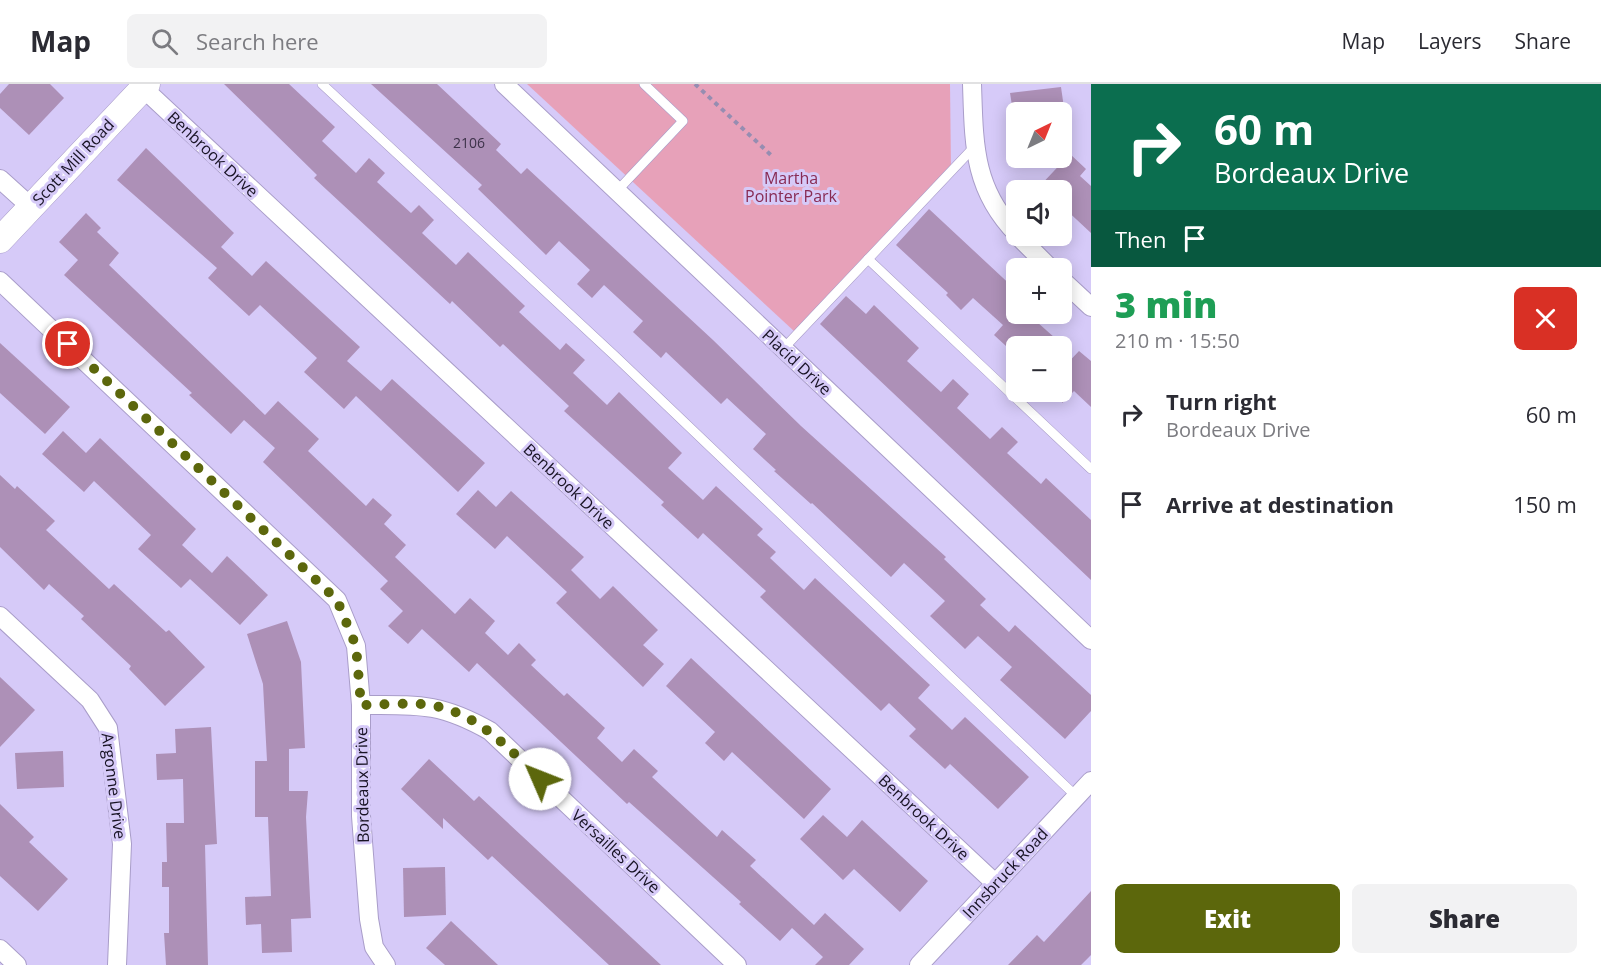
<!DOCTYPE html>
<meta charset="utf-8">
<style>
body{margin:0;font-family:"Open Sans",sans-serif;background:#f2f2f3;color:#2b2b33;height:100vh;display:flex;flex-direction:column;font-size:22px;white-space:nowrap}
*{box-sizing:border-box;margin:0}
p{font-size:20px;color:#7c7c81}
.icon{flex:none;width:33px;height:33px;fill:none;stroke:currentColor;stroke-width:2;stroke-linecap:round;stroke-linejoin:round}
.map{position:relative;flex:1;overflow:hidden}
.drawer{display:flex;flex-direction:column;background:#fff;width:510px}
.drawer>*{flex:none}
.guide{background:#0b6e4f;color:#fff;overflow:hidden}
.needle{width:39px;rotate:43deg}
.buttons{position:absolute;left:1006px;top:18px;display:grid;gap:12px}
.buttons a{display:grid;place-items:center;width:66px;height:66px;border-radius:9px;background:#fff;box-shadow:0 3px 15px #0003;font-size:30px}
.pin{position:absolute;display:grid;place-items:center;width:51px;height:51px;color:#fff;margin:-26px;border:3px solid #fff;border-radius:50%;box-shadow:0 2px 6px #0007}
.me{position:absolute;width:66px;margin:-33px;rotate:314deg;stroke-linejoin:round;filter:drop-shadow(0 0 4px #0008)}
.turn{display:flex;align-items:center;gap:21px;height:126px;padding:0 24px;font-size:27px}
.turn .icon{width:78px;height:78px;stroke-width:2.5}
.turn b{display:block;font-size:42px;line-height:51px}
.then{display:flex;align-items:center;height:57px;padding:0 24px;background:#0003;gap:12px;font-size:22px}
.round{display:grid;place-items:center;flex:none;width:63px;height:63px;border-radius:9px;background:#f2f2f3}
.overview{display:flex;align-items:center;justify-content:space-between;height:102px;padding:0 24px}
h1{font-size:36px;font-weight:800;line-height:45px;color:#1e9e55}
.cta{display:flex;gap:12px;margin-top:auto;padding:12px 24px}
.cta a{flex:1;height:69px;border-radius:9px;background:#5c670c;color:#fff;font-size:24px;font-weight:800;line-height:69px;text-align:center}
.cta a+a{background:#f2f2f3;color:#2b2b33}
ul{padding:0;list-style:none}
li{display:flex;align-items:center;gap:18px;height:90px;padding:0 24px}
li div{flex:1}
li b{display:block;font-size:22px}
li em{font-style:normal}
header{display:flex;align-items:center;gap:36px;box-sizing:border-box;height:84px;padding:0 30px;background:#fff;border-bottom:2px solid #e1e1e2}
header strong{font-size:28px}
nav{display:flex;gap:33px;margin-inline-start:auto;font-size:21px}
.search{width:420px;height:54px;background:#f2f2f3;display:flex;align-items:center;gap:15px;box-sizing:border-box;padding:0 21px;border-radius:9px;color:#7c7c81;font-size:22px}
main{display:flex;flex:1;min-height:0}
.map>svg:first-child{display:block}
.green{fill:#e7a1b9}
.building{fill:#ad90b7}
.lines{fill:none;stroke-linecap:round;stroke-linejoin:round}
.lane-casing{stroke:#a99dc9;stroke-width:10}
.street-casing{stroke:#a99dc9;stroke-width:20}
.secondary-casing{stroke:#a99dc9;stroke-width:27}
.path{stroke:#968db1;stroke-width:4;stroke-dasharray:4.5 4.5;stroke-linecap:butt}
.lane{stroke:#fff;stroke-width:9}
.street{stroke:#fff;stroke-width:18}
.secondary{stroke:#fff;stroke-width:26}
.route{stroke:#5c670c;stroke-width:10;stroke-dasharray:0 18}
.labels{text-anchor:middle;stroke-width:6;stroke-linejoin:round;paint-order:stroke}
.number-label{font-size:14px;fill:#3d3249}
.street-label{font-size:16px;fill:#181324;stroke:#d6caf8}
.park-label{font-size:16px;fill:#882b54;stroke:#d6caf8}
</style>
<header>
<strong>Map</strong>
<div class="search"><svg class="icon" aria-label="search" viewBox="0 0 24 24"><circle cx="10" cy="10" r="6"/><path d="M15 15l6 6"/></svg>Search here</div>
<nav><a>Map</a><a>Layers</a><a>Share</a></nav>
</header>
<main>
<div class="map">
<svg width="1091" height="881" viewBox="0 0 1091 881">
<rect width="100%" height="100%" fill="#d6caf8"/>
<!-- green -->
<path class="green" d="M527,0H950L951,85L795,248Z"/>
<!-- building -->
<g class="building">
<path d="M9,0H50L64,14L29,51L0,24V10Z"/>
<path d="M224,0H289L335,43L322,57L356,89L369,74L385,89L377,98L411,129L419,121L434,136L422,149L456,181L468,168L525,222L519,228L560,266L566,259L585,276L573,289L607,321L619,308L682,369L668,384L703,416L716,402L763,445L757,451L776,468L770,474L804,506L815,494L930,601L918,614L952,646L965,633L1029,693L998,725L950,680L945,685L909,652L916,645L889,619L881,627L760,513L766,507L703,449L698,455L661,421L664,418L564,327L569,322L503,260L500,263L452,217L450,220L314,94L317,91Z"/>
<path d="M371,0H437L501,60L496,66L521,90L527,84L713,256L801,342L946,473L944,475L986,515L980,521L1009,548L1015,541L1091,611V627L1065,655L1000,596L1012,583L978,552L965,565L930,532L945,517L904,479L891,493L812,419L811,420L774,387L776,386L753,365L766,350L727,314L721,320L666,268L661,274L633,248L643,237L604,201L592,214L577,200L590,186L559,157L546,171L478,105L482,101Z"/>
<path d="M1061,3L1064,24L1045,28H1013L1010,9Z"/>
<path d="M146,64L234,149L221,163L252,192L266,177L360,263L347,277L381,307L392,295L485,379L458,408L356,312L344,325L304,288L317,274L260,221L249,232L208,194L217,184L117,96Z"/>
<path d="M1070,70L1086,85L1080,92L1091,102V149L1062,122V106H1036Z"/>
<path d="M929,125L1017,207V230H1028L1064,262H1006L994,251L1003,241L973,214L961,226L946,211L948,209L896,161Z"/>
<path d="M86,129L101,144L97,148L119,169L109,181L265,331L278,317L319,355L308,367L366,422L373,414L392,431L384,440L406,461L395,473L455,530L470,514L495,537L485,549L508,571L519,559L536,576L531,581L564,612L567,609L605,644L597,654L622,678L634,665L658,687L652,693L717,753L722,746L756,776L750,782L814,841L825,829L864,865L849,881H815L823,873L792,844L780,857L739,820L741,818L629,718L627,720L477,579L469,588L422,545L408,560L388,542L403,527L380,505L388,497L263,378L275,364L244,336L231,350L189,311L192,309L64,191L78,176L59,158Z"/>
<path d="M846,212L866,230L874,221L919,264L907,277L941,308L953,295L969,310L957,324L990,355L1002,343L1018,358L1007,369L1041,400L1046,394L1091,436V496L820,240Z"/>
<path d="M0,259L70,323L45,350L0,309Z"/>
<path d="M1079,267L1091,277V323L1074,307L1062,319V285Z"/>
<path d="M63,347L86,369L100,354L196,445L182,461L212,489L227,472L268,511L240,541L190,495L181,504L138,465L151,451L94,397L84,408L42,370Z"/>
<path d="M0,391L15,405L17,402L55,437L46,446L109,505L114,500L166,548L169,546L205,583L165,622L129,585L131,582L81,535L84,532L49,500L44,506L0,463Z"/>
<path d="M478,406L496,423L511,407L584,473L571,486L600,515L613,502L658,546L643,561L664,580L643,603L556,519L567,508L507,452L495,465L456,430Z"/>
<path d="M287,537L301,578L305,664L289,665V707H308L306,733L311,834L291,835L292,868L262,869L261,840L246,841L245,813L271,812L268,733H255V677H267L263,600L247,550Z"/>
<path d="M691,574L831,705L804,735L732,668L724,677L705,659L715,648L666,602Z"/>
<path d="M0,593L35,626L0,663Z"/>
<path d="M211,643L217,760L205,761L208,881H166L164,849H169V803H162V778H167L166,739H184L183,695L157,696L156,670L176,669L175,645Z"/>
<path d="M63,667L64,703L17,705L15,669Z"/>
<path d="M429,675L474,717L479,712L661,881H609L492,772L488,776L443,734V745L401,705Z"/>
<path d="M0,720L34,753L29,758L68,795L38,827L0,792Z"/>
<path d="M823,731L847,753L862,736L928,797L900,828L854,785L843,796L800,755Z"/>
<path d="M445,783L446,831L404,833L403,784Z"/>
<path d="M1091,807V871L1081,881H1008L1037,851L1044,858Z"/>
<path d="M451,837L498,881H445L426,864Z"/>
</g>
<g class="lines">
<defs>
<g id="lane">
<path d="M322,0L616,273L1077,713"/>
<path d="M617,107L683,37L644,0"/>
<path d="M868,175L1091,385"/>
<path d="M783,265L976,61"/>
</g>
<g id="street">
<path d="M504,0L1091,556"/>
<path d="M972,0C974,60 973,105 1017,150"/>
<path d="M143,4L995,799"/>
<path d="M0,95L31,123"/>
<path d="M1018,152L1050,184"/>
<path d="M1062,196L1091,223"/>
<path d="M0,197L337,516L356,562L361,621V732L369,835L374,863L386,881"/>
<path d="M0,532L90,616L108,644L122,760L117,881"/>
<path d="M361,621C417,621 439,618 490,647L737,881"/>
<path d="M0,865L17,881"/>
<path d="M919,881L1091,697"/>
</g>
<path id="secondary" d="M0,156L147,0"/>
</defs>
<!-- lane casing -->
<use href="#lane" class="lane-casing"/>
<!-- street casing -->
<use href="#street" class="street-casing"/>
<!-- secondary casing -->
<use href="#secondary" class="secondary-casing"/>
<!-- path -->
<path class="path" d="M695,0L772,72"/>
<!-- lane -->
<use href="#lane" class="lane"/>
<!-- street -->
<use href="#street" class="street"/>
<!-- secondary -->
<use href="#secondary" class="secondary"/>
</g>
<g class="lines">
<!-- route -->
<path class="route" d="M68,260L337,516L356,562L361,621C383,621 408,618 430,621C478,629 508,664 540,695"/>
</g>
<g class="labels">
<!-- number labels -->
<g class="number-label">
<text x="469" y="64">2106</text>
</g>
<!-- street labels -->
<g class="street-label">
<text transform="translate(213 70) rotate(43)" y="6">Benbrook Drive</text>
<text transform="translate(73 78) rotate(-47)" y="6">Scott Mill Road</text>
<text transform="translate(797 278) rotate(43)" y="6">Placid Drive</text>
<text transform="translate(569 402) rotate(43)" y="6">Benbrook Drive</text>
<text transform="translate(362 701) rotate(-91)" y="6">Bordeaux Drive</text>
<text transform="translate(114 702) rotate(83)" y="6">Argonne Drive</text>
<text transform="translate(924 733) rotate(43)" y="6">Benbrook Drive</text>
<text transform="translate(616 767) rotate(43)" y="6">Versailles Drive</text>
<text transform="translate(1005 789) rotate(-47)" y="6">Innsbruck Road</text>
</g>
<!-- park labels -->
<g class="park-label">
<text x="791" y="100">Martha<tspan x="791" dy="18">Pointer Park</tspan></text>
</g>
</g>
</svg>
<div class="buttons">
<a><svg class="needle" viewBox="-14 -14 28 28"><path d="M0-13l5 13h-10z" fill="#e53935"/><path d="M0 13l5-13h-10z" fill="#7c7c81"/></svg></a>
<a><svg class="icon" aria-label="sound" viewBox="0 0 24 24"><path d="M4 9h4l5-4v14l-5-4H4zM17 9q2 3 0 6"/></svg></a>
<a>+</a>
<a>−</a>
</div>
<div class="pin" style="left:68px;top:260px;background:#d93025"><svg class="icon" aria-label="arrive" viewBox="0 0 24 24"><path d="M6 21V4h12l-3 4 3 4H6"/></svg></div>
<svg class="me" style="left:540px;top:695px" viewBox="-20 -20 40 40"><circle r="19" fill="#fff"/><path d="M0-13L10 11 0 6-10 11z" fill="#5c670c"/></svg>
</div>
<section class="drawer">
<div class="guide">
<div class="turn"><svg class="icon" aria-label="right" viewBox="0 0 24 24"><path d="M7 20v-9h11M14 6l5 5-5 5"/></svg><div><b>60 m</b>Bordeaux Drive</div></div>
<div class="then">Then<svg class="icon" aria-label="arrive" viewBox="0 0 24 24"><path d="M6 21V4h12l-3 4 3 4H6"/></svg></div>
</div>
<div class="overview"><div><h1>3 min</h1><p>210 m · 15:50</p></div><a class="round" style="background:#d93025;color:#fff"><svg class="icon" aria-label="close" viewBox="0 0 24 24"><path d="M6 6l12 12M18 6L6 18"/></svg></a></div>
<ul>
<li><svg class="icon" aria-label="right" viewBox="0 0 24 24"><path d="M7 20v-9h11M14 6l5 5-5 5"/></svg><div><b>Turn right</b><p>Bordeaux Drive</p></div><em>60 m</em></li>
<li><svg class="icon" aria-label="arrive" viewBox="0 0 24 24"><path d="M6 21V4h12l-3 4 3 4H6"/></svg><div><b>Arrive at destination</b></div><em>150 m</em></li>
</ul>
<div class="cta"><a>Exit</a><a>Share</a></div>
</section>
</main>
